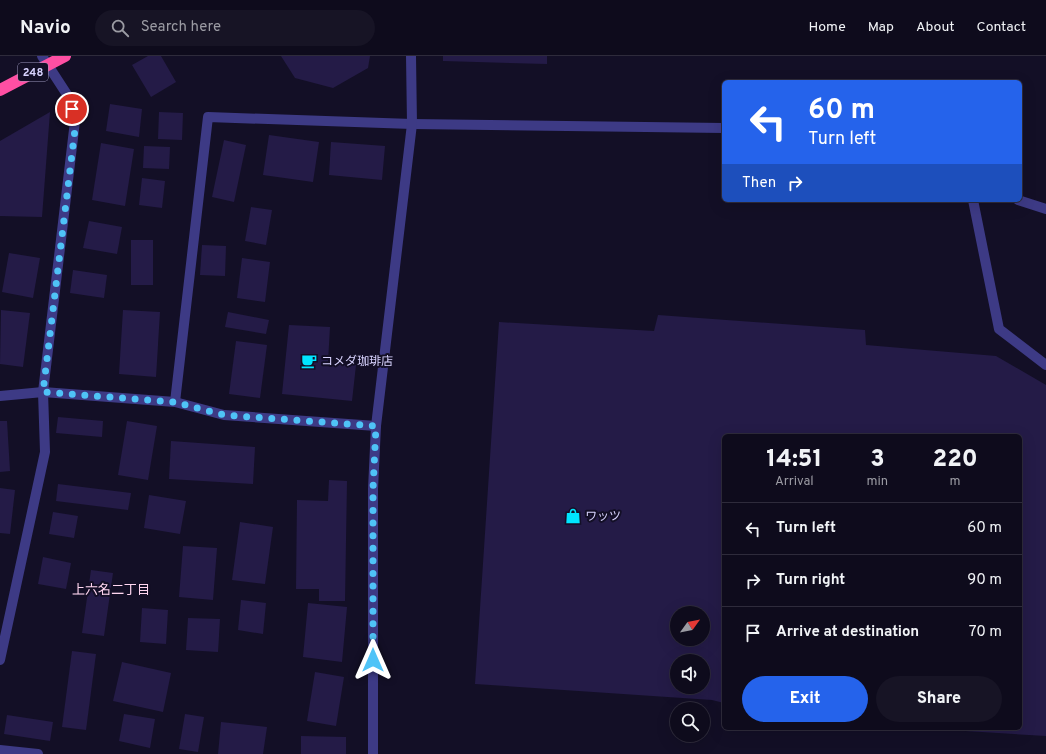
<!DOCTYPE html>
<meta charset="utf-8">
<style>
body{margin:0;font-family:Overpass,"Noto Sans JP",sans-serif;background:#171425;color:#f1f3f6;height:100vh;display:flex;flex-direction:column;font-size:15px;white-space:nowrap}
*{box-sizing:border-box;margin:0}
p{font-size:13px;color:#9b9ba3}
.icon{flex:none;width:22px;height:22px;fill:none;stroke:currentColor;stroke-width:2;stroke-linecap:round;stroke-linejoin:round}
.map{position:relative;flex:1;overflow:hidden}
.sheet{position:absolute;left:722px;top:378px;width:300px;height:296px;display:flex;flex-direction:column;background:#0e0b1c;border-radius:6px;box-shadow:0 4px 16px #0002,0 0 0 1px #2e2b3b}
.sheet>*{flex:none}
.hud{position:absolute;left:722px;top:24px;width:300px;height:122px;border-radius:6px;box-shadow:0 4px 16px #0002,0 0 0 1px #2e2b3b;background:#2563eb;color:#fff;overflow:hidden}
.needle{width:26px;rotate:57deg}
.fabs{position:absolute;left:670px;top:550px;display:grid;gap:8px}
.fabs a{display:grid;place-items:center;width:40px;height:40px;border-radius:50%;background:#0e0b1c;box-shadow:0 4px 16px #0002,0 0 0 1px #2e2b3b;font-size:20px}
.pin{position:absolute;display:grid;place-items:center;width:34px;height:34px;color:#fff;margin:-17px;border:2px solid #fff;border-radius:50%;box-shadow:0 1px 4px #0007}
.me{position:absolute;width:44px;margin:-22px;rotate:0deg;stroke-linejoin:round;filter:drop-shadow(0 0 3px #0008)}
.turn{display:flex;align-items:center;gap:14px;height:84px;padding:0 20px;font-size:18px}
.turn .icon{width:52px;height:52px;stroke-width:2.5}
.turn b{display:block;font-size:28px;line-height:34px}
.then{display:flex;align-items:center;height:38px;padding:0 20px;background:#0003;gap:8px;font-size:15px}
.eta{display:flex;justify-content:space-evenly;align-items:center;height:68px;text-align:center}
.eta b{font-size:24px;font-weight:800;line-height:28px}
.action{display:flex;gap:8px;margin-top:auto;padding:8px 20px}
.action a{flex:1;height:46px;border-radius:24px;background:#2563eb;color:#fff;font-size:16px;font-weight:800;line-height:46px;text-align:center}
.action a+a{background:#171425;color:#f1f3f6}
ul{padding:0;list-style:none}
li{display:flex;align-items:center;gap:12px;height:52px;padding:0 20px;border-top:1px solid #2e2b3b}
li div{flex:1}
li b{display:block;font-size:15px}
li em{font-style:normal}
header{display:flex;align-items:center;gap:24px;box-sizing:border-box;height:56px;padding:0 20px;background:#0e0b1c;border-bottom:1px solid #2e2b3b}
header strong{font-size:19px}
nav{display:flex;gap:22px;margin-inline-start:auto;font-size:14px}
.search{width:280px;height:36px;background:#171425;display:flex;align-items:center;gap:10px;box-sizing:border-box;padding:0 14px;border-radius:22px;color:#9b9ba3;font-size:15px}
.map>svg:first-child{display:block}
.building{fill:#241b47;fill-rule:evenodd}
.lines{fill:none;stroke-linecap:round;stroke-linejoin:round}
.minor{stroke:#3d3a85;stroke-width:10}
.highway{stroke:#ff4fa3;stroke-width:12}
.route{stroke:#4fc3f7;stroke-width:7;stroke-dasharray:0 12.6}
.labels{text-anchor:middle;stroke-width:4;stroke-linejoin:round;paint-order:stroke}
.shield{fill:#130f26;stroke:#9e99be;stroke-width:1}
.shield-label{font-size:11px;font-weight:bold;fill:#d9d4ff}
.poi-label{font-size:12px;fill:#d9d4ff;stroke:#130f26;text-anchor:start}
.neighbourhood-label{font-size:13px;fill:#ffd6f0;stroke:#130f26}
</style>
<header>
<strong>Navio</strong>
<div class="search"><svg class="icon" aria-label="search" viewBox="0 0 24 24"><circle cx="10" cy="10" r="6"/><path d="M15 15l6 6"/></svg>Search here</div>
<nav><a>Home</a><a>Map</a><a>About</a><a>Contact</a></nav>
</header>
<div class="map">
<svg width="1046" height="698" viewBox="0 0 1046 698">
<rect width="100%" height="100%" fill="#130f26"/>
<!-- building -->
<g class="building">
<path d="M148,0H161L176,26L151,41L132,9Z"/>
<path d="M281,0H370L368,12L333,32L295,22Z"/>
<path d="M443,0H547V8L443,5Z"/>
<path d="M110,48L142,53L139,81L106,75Z"/>
<path d="M50,56L42,161L0,160V85Z"/>
<path d="M159,56L183,57L182,84L158,83Z"/>
<path d="M269,79L319,86L313,126L263,119Z"/>
<path d="M224,84L246,89L234,146L212,141Z"/>
<path d="M331,86L385,90L382,124L329,119Z"/>
<path d="M101,87L134,93L125,150L92,144Z"/>
<path d="M144,90L170,91L169,113L143,112Z"/>
<path d="M142,122L165,125L162,152L139,149Z"/>
<path d="M251,151L272,154L266,189L245,185Z"/>
<path d="M89,165L122,171L117,198L83,192Z"/>
<rect x="131" y="184" width="22" height="45"/>
<path d="M202,189L226,190L225,220L200,219Z"/>
<path d="M9,197L40,202L33,242L2,236Z"/>
<path d="M242,202L270,206L265,246L237,242Z"/>
<path d="M73,214L107,219L104,242L70,237Z"/>
<path d="M1,254L30,257L23,311L0,308Z"/>
<path d="M123,254L160,256L156,321L119,318Z"/>
<path d="M228,256L269,264L266,278L225,271Z"/>
<path d="M658,259L865,274L866,289L996,300L1046,329V680L933,673L1020,672V380H724V647L712,644L475,628L499,266L654,275ZM677,557H703V583H677ZM677,605H703V631H677Z"/>
<path d="M289,269L330,271L328,306L356,309L352,345L282,338Z"/>
<path d="M236,285L267,289L260,342L229,338Z"/>
<path d="M58,361L103,365L102,381L56,377Z"/>
<path d="M0,365H7L10,415L0,416Z"/>
<path d="M127,365L157,370L148,424L118,419Z"/>
<path d="M171,385L255,391L253,428L169,423Z"/>
<path d="M329,424L347,425L345,545H319V533H296L297,444L328,445Z"/>
<path d="M58,428L131,437L128,454L56,445Z"/>
<path d="M0,432L15,434L10,478L0,477Z"/>
<path d="M149,439L186,445L180,478L144,472Z"/>
<path d="M53,456L78,460L74,482L49,478Z"/>
<path d="M240,466L273,471L265,528L232,524Z"/>
<path d="M183,490L217,492L213,544L179,541Z"/>
<path d="M43,501L71,507L66,533L38,528Z"/>
<path d="M91,514L113,517L104,580L82,577Z"/>
<path d="M241,544L266,547L263,578L238,574Z"/>
<path d="M308,547L347,551L342,606L303,601Z"/>
<path d="M142,552L168,554L166,588L140,586Z"/>
<path d="M188,562L220,563L218,596L186,594Z"/>
<path d="M72,595L96,598L86,674L62,671Z"/>
<path d="M122,606L171,617L163,656L113,645Z"/>
<path d="M315,616L344,621L336,670L307,665Z"/>
<path d="M124,658L155,663L150,692L119,685Z"/>
<path d="M185,658L204,661L198,696L179,693Z"/>
<path d="M7,659L53,666L50,685L4,678Z"/>
<path d="M221,666L267,671L263,698H218Z"/>
<path d="M301,680L346,681V698H301Z"/>
</g>
<g class="lines">
<!-- minor -->
<g class="minor">
<path d="M973,144L999,273L1046,309"/>
<path d="M1018,144L1046,153"/>
<path d="M0,340L43,336L175,346L224,359L376,370"/>
<path d="M175,346L208,61L412,68L724,72"/>
<path d="M0,604L45,396L43,336L75,65L68,40L42,0"/>
<path d="M0,694L38,698"/>
<path d="M373,698V433L376,370L412,68L411,0"/>
</g>
<!-- highway -->
<path class="highway" d="M0,34L65,0"/>
</g>
<g class="lines">
<!-- route -->
<path class="route" d="M72,53L76,65L43,336L174,346L224,359L376,370L373,433V604"/>
</g>
<!-- icons -->
<defs>
<symbol id="cafe-bare" viewBox="-9 -9 18 18"><path d="M-5.5-4.5H6V0H3Q3 3.5 0 3.5H-2.5Q-5.5 3.5-5.5 0ZM3-3.2v2h1.7v-2ZM-6 4.5H4V6H-6Z" fill="#00e5ff" stroke="#130f26" stroke-width="2.5" paint-order="stroke"/></symbol>
<symbol id="shop-bare" viewBox="-9 -9 18 18"><path d="M-5-2.5h2.3a2.7 3.5 0 0 1 5.4 0H5L5.5 6h-11ZM-1.5-2.5h3a1.5 2.3 0 0 0-3 0Z" fill="#00e5ff" stroke="#130f26" stroke-width="2.5" paint-order="stroke"/></symbol>
</defs>
<g fill-rule="evenodd">
<use href="#cafe-bare" x="298" y="294" width="22" height="22"/>
<use href="#shop-bare" x="562" y="449" width="22" height="22"/>
</g>
<g class="labels">
<!-- shield labels -->
<rect class="shield" x="18" y="7" width="30" height="18" rx="3"/>
<g class="shield-label">
<text x="33" y="20">248</text>
</g>
<!-- poi labels -->
<g class="poi-label">
<text x="321" y="309">コメダ珈琲店</text>
<text x="585" y="464">ワッツ</text>
</g>
<!-- neighbourhood labels -->
<g class="neighbourhood-label">
<text x="111" y="538">上六名二丁目</text>
</g>
</g>
</svg>
<div class="fabs">
<a><svg class="needle" viewBox="-14 -14 28 28"><path d="M0-13l5 13h-10z" fill="#e53935"/><path d="M0 13l5-13h-10z" fill="#9b9ba3"/></svg></a>
<a><svg class="icon" aria-label="sound" viewBox="0 0 24 24"><path d="M4 9h4l5-4v14l-5-4H4zM17 9q2 3 0 6"/></svg></a>
<a><svg class="icon" aria-label="search" viewBox="0 0 24 24"><circle cx="10" cy="10" r="6"/><path d="M15 15l6 6"/></svg></a>
</div>
<div class="pin" style="left:72px;top:53px;background:#d93025"><svg class="icon" aria-label="arrive" viewBox="0 0 24 24"><path d="M6 21V4h12l-3 4 3 4H6"/></svg></div>
<svg class="me" style="left:373px;top:604px" viewBox="-20 -20 40 40"><path d="M0-17L14 15 0 8-14 15z" fill="#4fc3f7" stroke="#fff" stroke-width="4"/></svg>
<div class="hud">
<div class="turn"><svg class="icon" aria-label="left" viewBox="0 0 24 24"><path d="M17 20v-9H6M10 6l-5 5 5 5"/></svg><div><b>60 m</b>Turn left</div></div>
<div class="then">Then<svg class="icon" aria-label="right" viewBox="0 0 24 24"><path d="M7 20v-9h11M14 6l5 5-5 5"/></svg></div>
</div>
<section class="sheet">
<div class="eta">
<div><b>14:51</b><p>Arrival</p></div>
<div><b>3</b><p>min</p></div>
<div><b>220</b><p>m</p></div>
</div>
<ul>
<li><svg class="icon" aria-label="left" viewBox="0 0 24 24"><path d="M17 20v-9H6M10 6l-5 5 5 5"/></svg><div><b>Turn left</b></div><em>60 m</em></li>
<li><svg class="icon" aria-label="right" viewBox="0 0 24 24"><path d="M7 20v-9h11M14 6l5 5-5 5"/></svg><div><b>Turn right</b></div><em>90 m</em></li>
<li><svg class="icon" aria-label="arrive" viewBox="0 0 24 24"><path d="M6 21V4h12l-3 4 3 4H6"/></svg><div><b>Arrive at destination</b></div><em>70 m</em></li>
</ul>
<div class="action"><a>Exit</a><a>Share</a></div>
</section>
</div>
